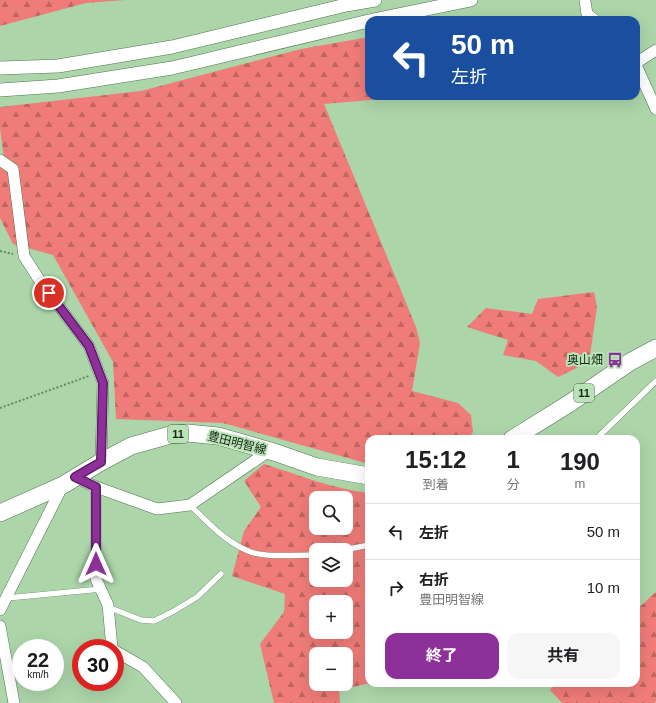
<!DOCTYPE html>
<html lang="ja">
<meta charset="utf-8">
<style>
body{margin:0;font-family:Arial,"Noto Sans JP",sans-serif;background:#f6f6f6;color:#202124;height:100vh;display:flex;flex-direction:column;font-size:15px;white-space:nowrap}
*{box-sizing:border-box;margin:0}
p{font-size:13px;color:#757577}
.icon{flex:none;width:22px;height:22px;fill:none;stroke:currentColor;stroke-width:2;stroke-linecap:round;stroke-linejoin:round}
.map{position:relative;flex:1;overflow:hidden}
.sheet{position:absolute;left:365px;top:435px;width:275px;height:252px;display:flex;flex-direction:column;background:#fff;border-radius:12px;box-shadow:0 4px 16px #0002}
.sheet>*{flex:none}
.hud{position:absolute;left:365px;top:16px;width:275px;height:84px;border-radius:12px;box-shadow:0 4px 16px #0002;background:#1a4fa0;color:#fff;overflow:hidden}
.fabs{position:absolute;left:309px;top:491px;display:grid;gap:8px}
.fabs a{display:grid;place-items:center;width:44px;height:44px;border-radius:8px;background:#fff;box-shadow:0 4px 16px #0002;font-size:20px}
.speed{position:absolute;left:12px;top:639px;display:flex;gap:8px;font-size:20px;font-weight:700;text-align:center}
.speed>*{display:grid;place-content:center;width:52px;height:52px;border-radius:50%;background:#fff;box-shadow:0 4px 16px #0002;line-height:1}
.speed small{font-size:10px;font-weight:400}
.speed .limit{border:6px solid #d22;background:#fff;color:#111}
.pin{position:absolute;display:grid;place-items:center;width:34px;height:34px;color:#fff;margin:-17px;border:2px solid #fff;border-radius:50%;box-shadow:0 1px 4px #0007}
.me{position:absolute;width:44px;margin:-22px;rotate:0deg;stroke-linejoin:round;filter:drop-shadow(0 0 3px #0008)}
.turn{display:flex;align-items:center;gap:14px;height:84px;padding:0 20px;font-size:18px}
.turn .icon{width:52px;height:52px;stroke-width:2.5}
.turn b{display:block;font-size:28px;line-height:34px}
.eta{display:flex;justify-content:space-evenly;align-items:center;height:68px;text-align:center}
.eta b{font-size:24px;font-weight:700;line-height:28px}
.button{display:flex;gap:8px;margin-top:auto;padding:8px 20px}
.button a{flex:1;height:46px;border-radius:12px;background:#8e309a;color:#fff;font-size:16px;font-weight:700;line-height:46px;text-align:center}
.button a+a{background:#f6f6f6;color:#202124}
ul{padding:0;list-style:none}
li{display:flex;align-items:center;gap:12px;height:56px;padding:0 20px;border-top:1px solid #e0e0e0}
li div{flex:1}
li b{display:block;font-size:15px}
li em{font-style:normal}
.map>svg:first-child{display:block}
.forest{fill:url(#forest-firs);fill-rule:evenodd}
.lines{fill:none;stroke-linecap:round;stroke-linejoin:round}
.service-casing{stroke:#4f754d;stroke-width:6}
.minor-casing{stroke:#4f754d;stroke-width:12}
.tertiary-casing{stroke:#4f754d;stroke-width:14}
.primary-casing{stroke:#4f754d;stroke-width:18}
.path{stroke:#698666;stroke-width:2;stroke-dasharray:2 2;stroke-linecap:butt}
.service{stroke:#fff;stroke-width:5.5}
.minor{stroke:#fff;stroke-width:11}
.tertiary{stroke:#fff;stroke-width:13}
.primary{stroke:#fff;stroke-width:17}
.route-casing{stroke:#5c1f64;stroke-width:10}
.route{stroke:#8e309a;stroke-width:7}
.labels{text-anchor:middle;stroke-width:4;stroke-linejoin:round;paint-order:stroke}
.shield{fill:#b9e3b6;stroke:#475f45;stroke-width:1}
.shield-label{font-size:11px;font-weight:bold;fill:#162615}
.poi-label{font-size:12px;fill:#162615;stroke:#b9e3b6;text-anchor:end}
.street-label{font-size:12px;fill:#162615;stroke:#b9e3b6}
</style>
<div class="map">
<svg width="656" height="703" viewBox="0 0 656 703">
<defs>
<pattern id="forest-firs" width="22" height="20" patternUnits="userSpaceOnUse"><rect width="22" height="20" fill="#ef7c78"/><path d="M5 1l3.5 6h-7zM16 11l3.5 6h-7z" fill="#c16561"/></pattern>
</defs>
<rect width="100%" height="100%" fill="#acd5a9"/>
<!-- forest -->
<g class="forest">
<path d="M0,0H125L86,3L0,26Z"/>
<path d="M369,37V96H418L324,104L416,327L420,343L412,391L458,403L471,415L473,432L468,439H369V464L223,423L116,419L113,362L53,255L13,244L0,218V165L5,167L0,128V107L141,91L301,49Z"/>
<path d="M594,292L597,307L589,362L558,377L536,361L503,355L508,340L467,327L486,308L532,314L538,299Z"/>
<path d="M264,464C299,475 333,489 369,493V683H370L339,690L340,703H274L260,644L284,612L285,594L232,576L244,531L261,507L244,481ZM316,498H346V528H316ZM316,550H346V580H316ZM316,602H346V632H316ZM316,654H346V684H316Z"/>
<path d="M656,592V700L655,703H562L550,690L554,683H636V610Z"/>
</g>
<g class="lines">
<defs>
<g id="service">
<path d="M596,439L656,381"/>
<path d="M190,505C208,523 225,541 248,551C264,558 298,555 316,555"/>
<path d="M344,550L369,545"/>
<path d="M7,598L101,589"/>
<path d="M108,607L141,620L154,621L174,611L197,597L221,574"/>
</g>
<g id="minor">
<path d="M585,1L587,14L595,20"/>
<path d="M636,63L656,50"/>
<path d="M636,65L656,109"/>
<path d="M0,160L13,169L24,256L40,281L89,346L103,383L101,462"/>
<path d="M75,477L96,487L157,509L190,505L269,451"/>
<path d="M96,487V579L108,605L112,648"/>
<path d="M0,610L63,485"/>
<path d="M0,626L14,703"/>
<path d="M115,651L143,667L176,703"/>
</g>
<g id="tertiary">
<path d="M373,20L471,0"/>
<path d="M0,68L58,66L172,47L346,5L375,0"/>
<path d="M0,90L58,86L172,68L369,21"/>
</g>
<g id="primary">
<path d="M512,439L570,403L630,362L656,348"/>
<path d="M0,513L63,485L101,462L131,446L170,435L187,433L218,436L274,452L317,467L369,476"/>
</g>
</defs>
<!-- service casing -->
<use href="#service" class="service-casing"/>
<!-- minor casing -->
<use href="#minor" class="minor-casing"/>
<!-- tertiary casing -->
<use href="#tertiary" class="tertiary-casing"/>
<!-- primary casing -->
<use href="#primary" class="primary-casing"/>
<!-- path -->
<g class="path">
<path d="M0,251L13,254"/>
<path d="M0,408L89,376"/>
</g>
<!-- service -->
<use href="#service" class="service"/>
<!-- minor -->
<use href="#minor" class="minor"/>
<!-- tertiary -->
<use href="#tertiary" class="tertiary"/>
<!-- primary -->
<use href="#primary" class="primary"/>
</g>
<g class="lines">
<defs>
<path id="route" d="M49,293L89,346L103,383L101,462L75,477L96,487V564"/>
</defs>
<!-- route casing -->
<use href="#route" class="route-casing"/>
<!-- route -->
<use href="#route" class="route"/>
</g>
<!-- icons -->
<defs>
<symbol id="bus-bare" viewBox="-9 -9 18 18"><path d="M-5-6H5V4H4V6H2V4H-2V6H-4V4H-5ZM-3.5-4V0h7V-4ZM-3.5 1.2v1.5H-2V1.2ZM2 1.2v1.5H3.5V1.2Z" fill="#8e309a" stroke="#b9e3b6" stroke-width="2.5" paint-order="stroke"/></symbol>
</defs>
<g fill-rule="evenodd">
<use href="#bus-bare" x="604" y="349" width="22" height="22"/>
</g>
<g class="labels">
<!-- shield labels -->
<g class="shield">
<rect x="574" y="384" width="20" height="18" rx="3"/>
<rect x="168" y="425" width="20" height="18" rx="3"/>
</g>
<g class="shield-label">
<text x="584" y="397">11</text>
<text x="178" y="438">11</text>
</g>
<!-- poi labels -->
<g class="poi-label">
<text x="603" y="364">奥山畑</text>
</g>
<!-- street labels -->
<g class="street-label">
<text transform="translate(237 443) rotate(14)" y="4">豊田明智線</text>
</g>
</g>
</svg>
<div class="fabs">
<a><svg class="icon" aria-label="search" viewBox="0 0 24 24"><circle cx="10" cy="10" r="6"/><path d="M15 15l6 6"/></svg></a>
<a><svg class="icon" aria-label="layers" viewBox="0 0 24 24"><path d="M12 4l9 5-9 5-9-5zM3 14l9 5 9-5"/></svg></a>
<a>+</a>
<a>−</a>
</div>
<div class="speed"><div>22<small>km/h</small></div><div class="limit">30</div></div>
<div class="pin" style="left:49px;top:293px;background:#d93025"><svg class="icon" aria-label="arrive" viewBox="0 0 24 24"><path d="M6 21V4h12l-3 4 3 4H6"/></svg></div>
<svg class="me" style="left:96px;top:564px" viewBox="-20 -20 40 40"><path d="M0-17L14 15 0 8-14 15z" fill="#8e309a" stroke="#fff" stroke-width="4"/></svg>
<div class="hud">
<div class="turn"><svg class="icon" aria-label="left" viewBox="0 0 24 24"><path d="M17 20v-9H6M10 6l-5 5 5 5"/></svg><div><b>50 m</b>左折</div></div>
</div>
<section class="sheet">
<div class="eta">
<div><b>15:12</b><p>到着</p></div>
<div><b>1</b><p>分</p></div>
<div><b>190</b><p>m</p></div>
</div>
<ul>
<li><svg class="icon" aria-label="left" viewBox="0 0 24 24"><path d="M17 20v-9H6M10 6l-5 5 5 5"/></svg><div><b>左折</b></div><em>50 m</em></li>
<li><svg class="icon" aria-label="right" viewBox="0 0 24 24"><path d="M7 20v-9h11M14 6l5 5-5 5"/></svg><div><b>右折</b><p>豊田明智線</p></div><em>10 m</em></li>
</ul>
<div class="button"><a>終了</a><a>共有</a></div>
</section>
</div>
